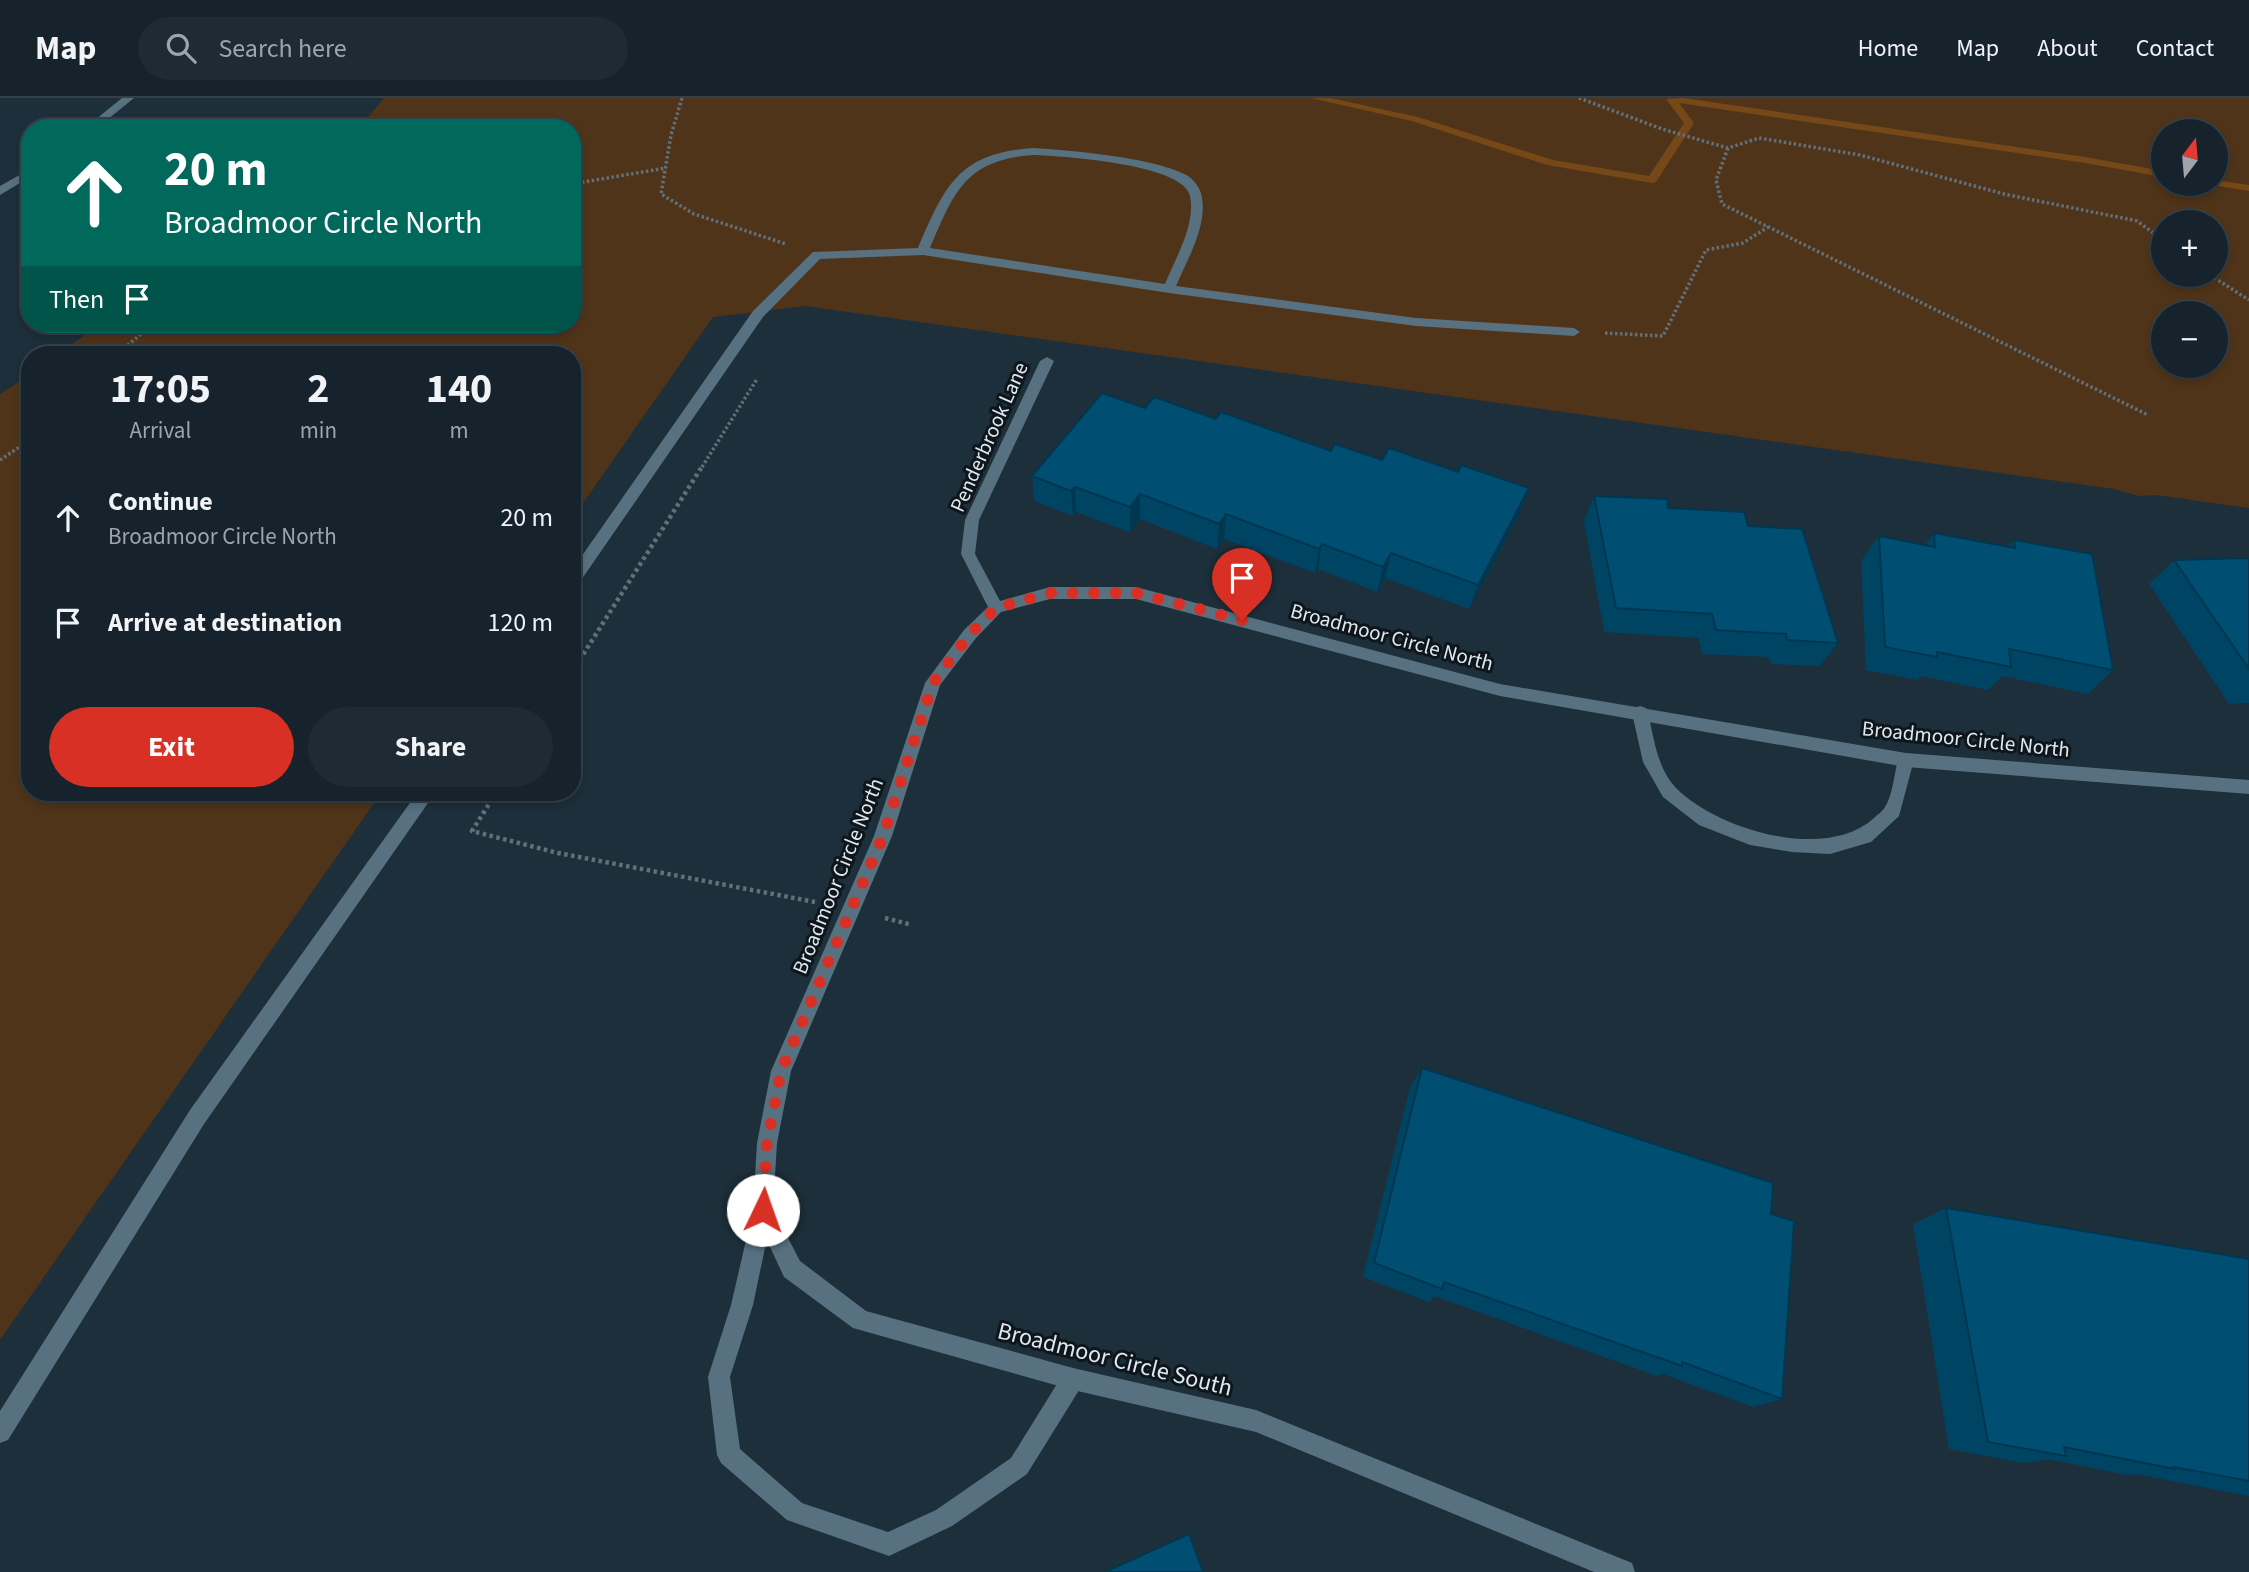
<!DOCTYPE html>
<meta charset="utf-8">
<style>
body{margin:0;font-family:"Source Sans 3",sans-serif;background:#1f2b34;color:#f1f3f6;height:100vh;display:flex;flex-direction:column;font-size:26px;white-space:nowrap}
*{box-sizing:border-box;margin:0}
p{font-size:23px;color:#9ea4a9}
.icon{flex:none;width:38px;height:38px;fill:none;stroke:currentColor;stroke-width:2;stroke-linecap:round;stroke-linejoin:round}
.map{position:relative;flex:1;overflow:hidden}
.drawer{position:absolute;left:21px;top:248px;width:560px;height:455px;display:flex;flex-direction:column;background:#16232c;border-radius:28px;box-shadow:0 4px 10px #0003,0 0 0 2px #354048}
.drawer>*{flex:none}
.guide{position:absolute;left:21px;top:21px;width:560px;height:214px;border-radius:28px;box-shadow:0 4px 10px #0003,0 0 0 2px #354048;background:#00695c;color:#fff;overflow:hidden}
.needle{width:46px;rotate:16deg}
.tools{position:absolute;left:2151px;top:21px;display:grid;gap:14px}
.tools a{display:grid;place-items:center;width:77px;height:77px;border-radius:50%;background:#16232c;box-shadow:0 4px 10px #0003,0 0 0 2px #354048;font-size:35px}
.pin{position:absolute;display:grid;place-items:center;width:60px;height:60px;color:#fff;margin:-72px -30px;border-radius:50% 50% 50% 0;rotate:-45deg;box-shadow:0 0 7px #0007}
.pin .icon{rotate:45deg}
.me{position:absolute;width:77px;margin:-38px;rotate:3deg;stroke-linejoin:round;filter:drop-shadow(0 0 5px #0008)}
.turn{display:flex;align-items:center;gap:24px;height:147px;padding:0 28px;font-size:32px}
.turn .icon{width:91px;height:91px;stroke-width:2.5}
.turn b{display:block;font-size:49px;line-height:60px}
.then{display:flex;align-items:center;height:66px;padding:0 28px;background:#0003;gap:14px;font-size:26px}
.eta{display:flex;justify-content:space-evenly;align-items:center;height:119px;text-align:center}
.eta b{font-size:42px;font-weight:700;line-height:49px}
.cta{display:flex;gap:14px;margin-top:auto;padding:14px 28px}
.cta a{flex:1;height:80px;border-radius:42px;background:#d93025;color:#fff;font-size:28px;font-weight:700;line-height:80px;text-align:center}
.cta a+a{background:#1f2b34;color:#f1f3f6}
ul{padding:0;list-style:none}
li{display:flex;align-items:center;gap:21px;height:105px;padding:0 28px}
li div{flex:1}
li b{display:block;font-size:26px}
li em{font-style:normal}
header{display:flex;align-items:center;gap:42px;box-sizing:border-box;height:98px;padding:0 35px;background:#16232c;border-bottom:2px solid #354048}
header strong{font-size:33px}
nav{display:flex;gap:38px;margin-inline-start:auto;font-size:24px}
.search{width:490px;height:63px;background:#1f2b34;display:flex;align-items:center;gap:18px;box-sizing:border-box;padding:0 24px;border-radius:38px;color:#9ea4a9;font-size:26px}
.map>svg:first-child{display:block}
.green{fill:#4f3419;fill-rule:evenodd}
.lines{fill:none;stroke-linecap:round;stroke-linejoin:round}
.stream{fill:#774817;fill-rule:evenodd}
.path-far1{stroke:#61707a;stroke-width:3.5;stroke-dasharray:2.5 2.5;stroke-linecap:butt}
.path{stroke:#61707a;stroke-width:4.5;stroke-dasharray:3.5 3.5;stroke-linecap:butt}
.lane{fill:#577181;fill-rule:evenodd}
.street{fill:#577181;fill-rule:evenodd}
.wall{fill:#004463}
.shaded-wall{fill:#003750}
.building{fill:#004f73;stroke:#003750;stroke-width:2}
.route{stroke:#d93025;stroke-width:12;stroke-dasharray:0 21.6}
.labels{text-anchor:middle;stroke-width:6;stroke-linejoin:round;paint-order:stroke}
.street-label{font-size:21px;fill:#dde8f0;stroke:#0e161b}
.near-street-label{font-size:24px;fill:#dde8f0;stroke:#0e161b}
</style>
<header>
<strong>Map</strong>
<div class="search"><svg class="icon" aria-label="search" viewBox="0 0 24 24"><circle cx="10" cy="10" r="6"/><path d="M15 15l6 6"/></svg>Search here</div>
<nav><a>Home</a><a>Map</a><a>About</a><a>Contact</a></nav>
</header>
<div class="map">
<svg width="2249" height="1474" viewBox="0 0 2249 1474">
<rect width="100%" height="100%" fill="#1d2f3a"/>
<!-- green -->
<g class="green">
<path d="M384,0H2249V410L2156,397L2138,398L2115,391L805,208L713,219L572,421V257H57L100,226H572V30H359ZM2163,33H2216V86H2163ZM2163,124H2216V177H2163ZM2163,215H2216V268H2163Z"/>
<path d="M30,277V695H381L0,1242V296Z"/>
</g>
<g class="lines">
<!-- stream -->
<g class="stream">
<path d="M1311,0H1330L1418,19L1553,62L1649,78L1684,25L1666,1L1684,0L2085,59L2163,73V79L2085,65L1679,5L1694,25L1656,84L1652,85L1547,67L1412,23Z"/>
<path d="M2216,82L2249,87V93L2212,87Z"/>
</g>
<!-- path-far1 -->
<g class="path-far1">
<path d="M682,0L671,37L661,96L694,116L786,146"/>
<path d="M1579,0L1662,31L1728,50L1759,40L1860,57L2004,96L2137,123L2163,142"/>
<path d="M1728,50L1716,82L1722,106L2148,317"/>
<path d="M572,86L666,70"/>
<path d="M2210,177L2249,202"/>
<path d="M1605,235L1663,238L1706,152L1743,145L1768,129"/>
<path d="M116,257L153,226"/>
<path d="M0,362L30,342"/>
<path d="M702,369L757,281"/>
</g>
<!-- path -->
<g class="path">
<path d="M572,574L703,367"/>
<path d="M496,695L472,733L558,755L815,804"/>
<path d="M885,820L912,827"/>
</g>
<!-- lane -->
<g class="lane">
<path d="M1033,50C1069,52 1158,60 1188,78C1195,83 1201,91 1202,100C1207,129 1187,162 1176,188L1416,220L1574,230L1580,234L1574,238L1416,228L1169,195L923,157L820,161L763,219L577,488L572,490V472L753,213L813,154L918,150C945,87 959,55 1033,50ZM1033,57C1062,58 1184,66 1190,98C1196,127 1175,161 1165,186L930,150C954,94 965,62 1033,57Z"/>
<path d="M1640,608L1646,610L1648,615C1654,640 1657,670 1676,690C1718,732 1826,764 1874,720C1877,717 1883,713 1885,709C1893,697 1894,676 1898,662L1900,657H1912L1914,662L1899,718L1871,744L1830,756L1792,754L1750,747L1699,727L1663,699L1643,664L1632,615L1634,610Z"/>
<path d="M417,695H435L204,1026L8,1342L0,1345V1313L190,1012Z"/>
<path d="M763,1102L770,1105L773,1112L753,1207L730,1279L740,1351L802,1405L888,1434L936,1412L1011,1360L1065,1273L1073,1270L1081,1273L1084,1281L1081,1289L1027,1376L952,1428L889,1458L787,1422L721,1365L717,1357L708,1279L731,1207L753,1112L756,1105Z"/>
</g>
<!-- street -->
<g class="street">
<path d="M122,0H134L97,30H85Z"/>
<path d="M30,71V79L0,97V88Z"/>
<path d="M1047,259L1054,263L979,422L975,456L1000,503L1050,489H1136L1500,586L1906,655L2249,682V696L1906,669L1500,598L1136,501H1050L1001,514L976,540L940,587L892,738L791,973L777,1045L773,1111L800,1163L866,1213L1073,1270L1256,1312L1632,1465L1635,1474H1594L1256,1334L1073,1292L853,1230L784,1179L756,1119L753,1112L757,1045L771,973L874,738L925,585L964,532L988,509L961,456L965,422L1040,263Z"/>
</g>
</g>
<!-- wall -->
<g class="wall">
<path d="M1145,310L1216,321L1331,353L1382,362L1458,374L1529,390L1520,415L1469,511L1385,480L1377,494L1318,471L1315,475L1224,441L1217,451L1140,421L1130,434L1076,414L1073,418L1034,403L1032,378Z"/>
<path d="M1594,398L1748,428L1838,545L1820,568L1771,566L1769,559L1702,556L1698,540L1604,534L1584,423Z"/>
<path d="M1934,435L2008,448L2014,442L2113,572L2088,596L2002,578L1988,592L1921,578L1917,582L1866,572L1861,463L1879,438L1925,447Z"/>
<path d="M2174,462L2249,463V605L2229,606L2149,486Z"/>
<path d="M1422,970L1771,1116L1782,1301L1753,1309L1663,1276L1657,1278L1434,1198L1429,1204L1363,1179L1410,990Z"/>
<path d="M1946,1110L2249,1161V1398L2135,1376L2127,1377L2048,1361L2024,1365L1949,1351L1913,1126Z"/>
</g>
<!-- shaded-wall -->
<g class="shaded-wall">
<path d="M1075,389L1076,414L1073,418L1071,393Z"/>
<path d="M1529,390L1520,415L1469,511L1478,487Z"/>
<path d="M1140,396V421L1130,434V409Z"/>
<path d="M1226,416L1224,441L1217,451L1219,426Z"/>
<path d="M1322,446L1318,471L1315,475L1319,451Z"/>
<path d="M1391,455L1385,480L1377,494L1383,469Z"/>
</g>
<!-- building -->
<g class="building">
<path d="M1102,295L1145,310L1154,299L1216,321L1221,314L1331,353L1335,346L1382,362L1389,350L1458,374L1461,367L1529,390L1478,487L1391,455L1383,469L1322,446L1319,451L1226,416L1219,426L1140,396L1130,409L1075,389L1071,393L1032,378Z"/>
<path d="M1594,398L1667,401L1668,410L1744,414L1748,428L1802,431L1838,545L1787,542L1786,536L1716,532L1712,516L1616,510Z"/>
<path d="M1934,435L2015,450L2014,442L2092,456L2113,572L2009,551L2011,569L1937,554V559L1885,549L1879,438L1935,449Z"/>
<path d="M2247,460L2249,463V571L2174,462Z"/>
<path d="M1422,970L1773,1085L1771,1116L1794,1123L1782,1301L1682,1264V1268L1444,1184L1442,1191L1374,1165Z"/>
<path d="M1946,1110L2249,1161V1383L2174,1369L2175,1371L2064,1349L2066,1358L1988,1344Z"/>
<path d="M1189,1436L1203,1474H1105Z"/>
</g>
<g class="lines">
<!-- route -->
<path class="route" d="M763,1112L767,1045L781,973L883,738L933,585L970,536L996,510L1050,495H1136L1242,522"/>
</g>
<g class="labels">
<!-- street labels -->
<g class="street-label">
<text transform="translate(989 339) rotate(-66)" y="7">Penderbrook Lane</text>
<text transform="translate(1392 539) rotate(15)" y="7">Broadmoor Circle North</text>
<text transform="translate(1966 641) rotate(6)" y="7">Broadmoor Circle North</text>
<text transform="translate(838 778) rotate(-68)" y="7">Broadmoor Circle North</text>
</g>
<!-- near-street labels -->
<g class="near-street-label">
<text transform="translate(1115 1261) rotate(14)" y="8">Broadmoor Circle South</text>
</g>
</g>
</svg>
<div class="tools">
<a><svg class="needle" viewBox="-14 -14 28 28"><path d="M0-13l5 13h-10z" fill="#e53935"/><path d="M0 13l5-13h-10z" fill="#9ea4a9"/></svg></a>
<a>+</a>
<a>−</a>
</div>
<div class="pin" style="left:1242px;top:522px;background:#d93025"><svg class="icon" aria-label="arrive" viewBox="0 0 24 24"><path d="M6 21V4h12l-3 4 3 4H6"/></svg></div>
<svg class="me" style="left:763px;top:1112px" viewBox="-20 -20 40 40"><circle r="19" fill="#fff"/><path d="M0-13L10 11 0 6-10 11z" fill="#d93025"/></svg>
<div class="guide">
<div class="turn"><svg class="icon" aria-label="ahead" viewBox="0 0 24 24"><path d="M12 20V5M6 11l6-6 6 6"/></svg><div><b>20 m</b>Broadmoor Circle North</div></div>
<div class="then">Then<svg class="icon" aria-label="arrive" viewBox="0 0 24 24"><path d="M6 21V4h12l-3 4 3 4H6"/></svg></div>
</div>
<section class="drawer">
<div class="eta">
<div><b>17:05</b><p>Arrival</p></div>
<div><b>2</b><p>min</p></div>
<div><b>140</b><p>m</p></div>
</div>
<ul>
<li><svg class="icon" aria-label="ahead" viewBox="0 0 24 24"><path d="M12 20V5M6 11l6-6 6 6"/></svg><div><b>Continue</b><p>Broadmoor Circle North</p></div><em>20 m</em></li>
<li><svg class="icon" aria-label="arrive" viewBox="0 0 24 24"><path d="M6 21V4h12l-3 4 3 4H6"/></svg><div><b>Arrive at destination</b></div><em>120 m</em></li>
</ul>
<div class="cta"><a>Exit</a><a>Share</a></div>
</section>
</div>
